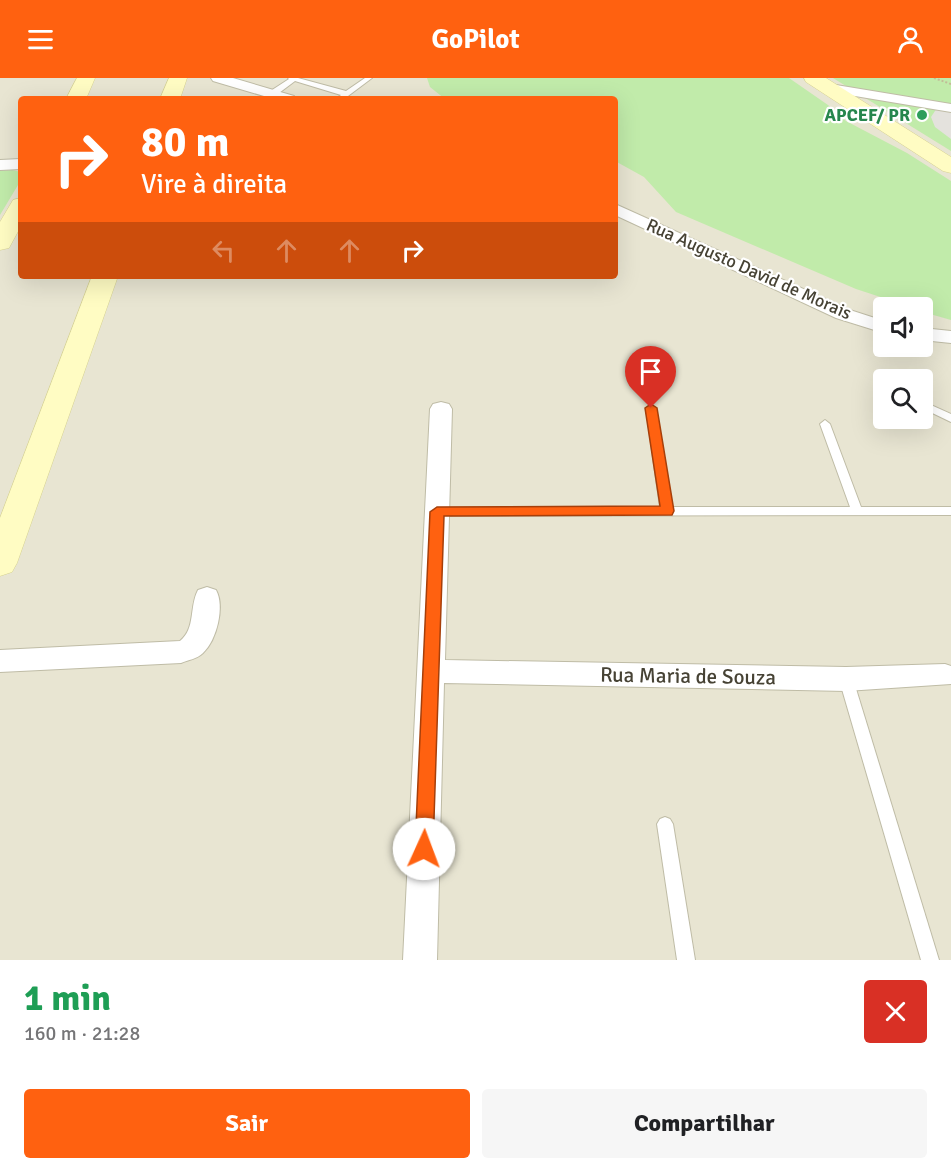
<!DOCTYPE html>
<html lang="pt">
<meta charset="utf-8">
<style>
body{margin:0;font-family:Signika,sans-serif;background:#f6f6f6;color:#202124;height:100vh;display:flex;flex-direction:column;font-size:22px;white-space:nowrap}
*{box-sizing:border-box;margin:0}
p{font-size:20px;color:#757577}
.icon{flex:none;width:33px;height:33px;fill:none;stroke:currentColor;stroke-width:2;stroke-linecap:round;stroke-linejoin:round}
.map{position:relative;height:882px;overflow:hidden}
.sheet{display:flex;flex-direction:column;background:#fff;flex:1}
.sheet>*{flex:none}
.top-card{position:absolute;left:18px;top:18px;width:600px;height:183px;border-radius:6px;box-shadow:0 6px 24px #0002;background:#ff6110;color:#fff;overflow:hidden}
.tools{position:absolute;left:873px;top:219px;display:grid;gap:12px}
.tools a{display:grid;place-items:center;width:60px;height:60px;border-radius:6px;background:#fff;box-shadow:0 6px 24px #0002;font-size:30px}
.pin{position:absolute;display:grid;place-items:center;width:51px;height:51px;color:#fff;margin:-62px -26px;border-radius:50% 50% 50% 0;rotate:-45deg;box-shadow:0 0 6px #0007}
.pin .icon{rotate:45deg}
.me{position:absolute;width:66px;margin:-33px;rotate:2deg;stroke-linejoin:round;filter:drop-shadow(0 0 4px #0008)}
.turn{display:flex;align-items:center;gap:21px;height:126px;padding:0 24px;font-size:27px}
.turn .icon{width:78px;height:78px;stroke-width:2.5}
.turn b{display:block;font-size:42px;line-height:51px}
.lanes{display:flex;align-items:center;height:57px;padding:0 24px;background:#0003;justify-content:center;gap:30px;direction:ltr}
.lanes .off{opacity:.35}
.round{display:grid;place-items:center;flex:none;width:63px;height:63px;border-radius:6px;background:#f6f6f6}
.overview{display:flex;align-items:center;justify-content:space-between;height:102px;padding:0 24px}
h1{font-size:36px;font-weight:700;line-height:45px;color:#1e9e55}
.button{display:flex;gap:12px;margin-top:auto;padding:12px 24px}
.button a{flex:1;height:69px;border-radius:6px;background:#ff6110;color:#fff;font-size:24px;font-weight:700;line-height:69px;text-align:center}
.button a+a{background:#f6f6f6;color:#202124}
header{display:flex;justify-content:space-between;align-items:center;height:78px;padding:0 24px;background:#ff6110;color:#fff;font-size:27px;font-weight:700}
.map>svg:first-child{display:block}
.residential{fill:#e8e5d2;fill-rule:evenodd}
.green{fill:#c1ebaa}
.parking{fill:#e4e2dd}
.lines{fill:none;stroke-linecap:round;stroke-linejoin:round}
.lane-casing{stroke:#bfbca6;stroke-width:2}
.street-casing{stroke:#bfbca6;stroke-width:2}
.secondary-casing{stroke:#d6d291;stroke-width:1}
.path{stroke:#c2bb97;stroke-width:2;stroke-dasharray:2 2;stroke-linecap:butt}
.lane{fill:#fff;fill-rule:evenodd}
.street{fill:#fff;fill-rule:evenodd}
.secondary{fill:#fffcc3;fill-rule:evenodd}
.route{fill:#ff6110;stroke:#a63f0a;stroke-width:1.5}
.leisure-dot{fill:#2e9e5b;stroke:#fff;stroke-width:2}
.labels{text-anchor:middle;stroke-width:4.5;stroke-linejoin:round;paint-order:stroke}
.far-leisure-label{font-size:18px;font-weight:bold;fill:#27864d;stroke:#fff;text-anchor:end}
.far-street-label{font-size:18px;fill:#464234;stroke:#fff}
.street-label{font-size:21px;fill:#464234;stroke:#fff}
</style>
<header><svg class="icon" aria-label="menu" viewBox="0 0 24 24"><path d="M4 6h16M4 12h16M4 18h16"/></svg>GoPilot<svg class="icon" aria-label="person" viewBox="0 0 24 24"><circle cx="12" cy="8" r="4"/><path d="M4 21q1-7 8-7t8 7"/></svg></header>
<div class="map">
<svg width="951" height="882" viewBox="0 0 951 882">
<rect width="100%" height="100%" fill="#f3f2e4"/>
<!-- residential -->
<path class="residential" d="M0,0H951V882H0ZM21,21H615V198H21ZM884,230H922V268H884ZM884,302H922V340H884Z"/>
<!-- green -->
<g class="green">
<path d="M427,0H789L828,27L846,43L907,75L951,103V242L923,234L922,230L911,229L856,211L676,134L644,99L615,83V21H445L430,9Z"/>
<path d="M833,0H951V73Z"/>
<path d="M12,92L21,94V102L0,137V93Z"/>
</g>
<!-- parking -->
<path class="parking" d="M937,30L951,32V61L935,49L931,39Z"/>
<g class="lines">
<defs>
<g id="lane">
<path d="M288,0H298L346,13L365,0H372L344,21L337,20L341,17L295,3L275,18H269V14L289,1Z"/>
<path d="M922,323L951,336V344L922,330Z"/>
<path d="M651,327L656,330L672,429H850L820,346L825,342L830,346L861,429H951V437L437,438L431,434L437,430L660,429L646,330Z"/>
<path d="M846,595L851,597L853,601L939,882H921L839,601L841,597Z"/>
<path d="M665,739L670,741L673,746L695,882H677L657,746L660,741Z"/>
</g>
<g id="street">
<path d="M211,0H233L294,18L296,21H274L213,3Z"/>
<path d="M830,6L951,26V34L825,13L823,10Z"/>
<path d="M21,81V91L0,92V82Z"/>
<path d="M615,126L850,232L884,243V255L836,240L615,137Z"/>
<path d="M922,250L951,253V265L922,262Z"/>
<path d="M441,324L449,326L452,331L445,582L846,589L945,586L951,588V606L846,613L444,605L437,882H403L430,331L433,326Z"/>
<path d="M207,509L216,512C225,528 217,562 203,575C197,581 188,582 181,585L0,594V572L180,563C196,550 189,529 198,512Z"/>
</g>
<g id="secondary">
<path d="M77,0H95L86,21H66Z"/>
<path d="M169,0H187L180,21H160Z"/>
<path d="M804,0H826L951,79V95L943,93L806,4Z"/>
<path d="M21,120V148L9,170L0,172V144L13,122Z"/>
<path d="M92,198H118L17,485L12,494L0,498V440Z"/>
</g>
</defs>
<!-- lane casing -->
<use href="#lane" class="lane-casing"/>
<!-- street casing -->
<use href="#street" class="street-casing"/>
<!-- secondary casing -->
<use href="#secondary" class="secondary-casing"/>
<!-- path -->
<path class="path" d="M934,0L951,6"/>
<!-- lane -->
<use href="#lane" class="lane"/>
<!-- street -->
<use href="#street" class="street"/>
<!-- secondary -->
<use href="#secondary" class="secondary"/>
</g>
<!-- route -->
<path class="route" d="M651,326L657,330L674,433L672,437L444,438L433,771L430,777L424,779L418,777L415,771L430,434L437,429L660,428L645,330Z"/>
<!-- markers -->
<circle class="leisure-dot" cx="922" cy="37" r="6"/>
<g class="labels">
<!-- far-leisure labels -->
<g class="far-leisure-label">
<text x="910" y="43">APCEF/ PR</text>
</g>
<!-- far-street labels -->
<g class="far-street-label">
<text transform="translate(749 191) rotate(24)" y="6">Rua Augusto David de Morais</text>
</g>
<!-- street labels -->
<g class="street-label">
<text transform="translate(688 598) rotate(1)" y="7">Rua Maria de Souza</text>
</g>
</g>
</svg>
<div class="tools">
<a><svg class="icon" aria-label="sound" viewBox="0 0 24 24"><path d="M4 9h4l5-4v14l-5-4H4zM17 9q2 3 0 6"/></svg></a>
<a><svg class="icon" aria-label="search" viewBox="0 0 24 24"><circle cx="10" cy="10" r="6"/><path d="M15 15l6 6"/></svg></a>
</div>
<div class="pin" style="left:651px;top:330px;background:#d93025"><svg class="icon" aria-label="arrive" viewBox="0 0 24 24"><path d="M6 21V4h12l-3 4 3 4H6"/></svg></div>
<svg class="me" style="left:424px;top:771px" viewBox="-20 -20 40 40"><circle r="19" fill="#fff"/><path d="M0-13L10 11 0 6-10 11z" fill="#ff6110"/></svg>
<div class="top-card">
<div class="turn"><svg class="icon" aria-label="right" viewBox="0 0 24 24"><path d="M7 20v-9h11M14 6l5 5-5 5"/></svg><div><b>80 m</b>Vire à direita</div></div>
<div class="lanes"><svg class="icon off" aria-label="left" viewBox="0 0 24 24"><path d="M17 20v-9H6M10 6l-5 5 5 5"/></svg><svg class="icon off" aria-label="ahead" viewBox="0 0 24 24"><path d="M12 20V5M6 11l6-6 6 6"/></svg><svg class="icon off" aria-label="ahead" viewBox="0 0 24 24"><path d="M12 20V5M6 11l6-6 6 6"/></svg><svg class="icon" aria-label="right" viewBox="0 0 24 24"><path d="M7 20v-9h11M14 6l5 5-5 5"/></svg></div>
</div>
</div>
<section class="sheet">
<div class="overview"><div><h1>1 min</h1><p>160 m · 21:28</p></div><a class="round" style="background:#d93025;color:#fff"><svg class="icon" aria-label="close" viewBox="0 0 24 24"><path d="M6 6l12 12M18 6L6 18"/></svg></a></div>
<div class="button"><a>Sair</a><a>Compartilhar</a></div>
</section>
